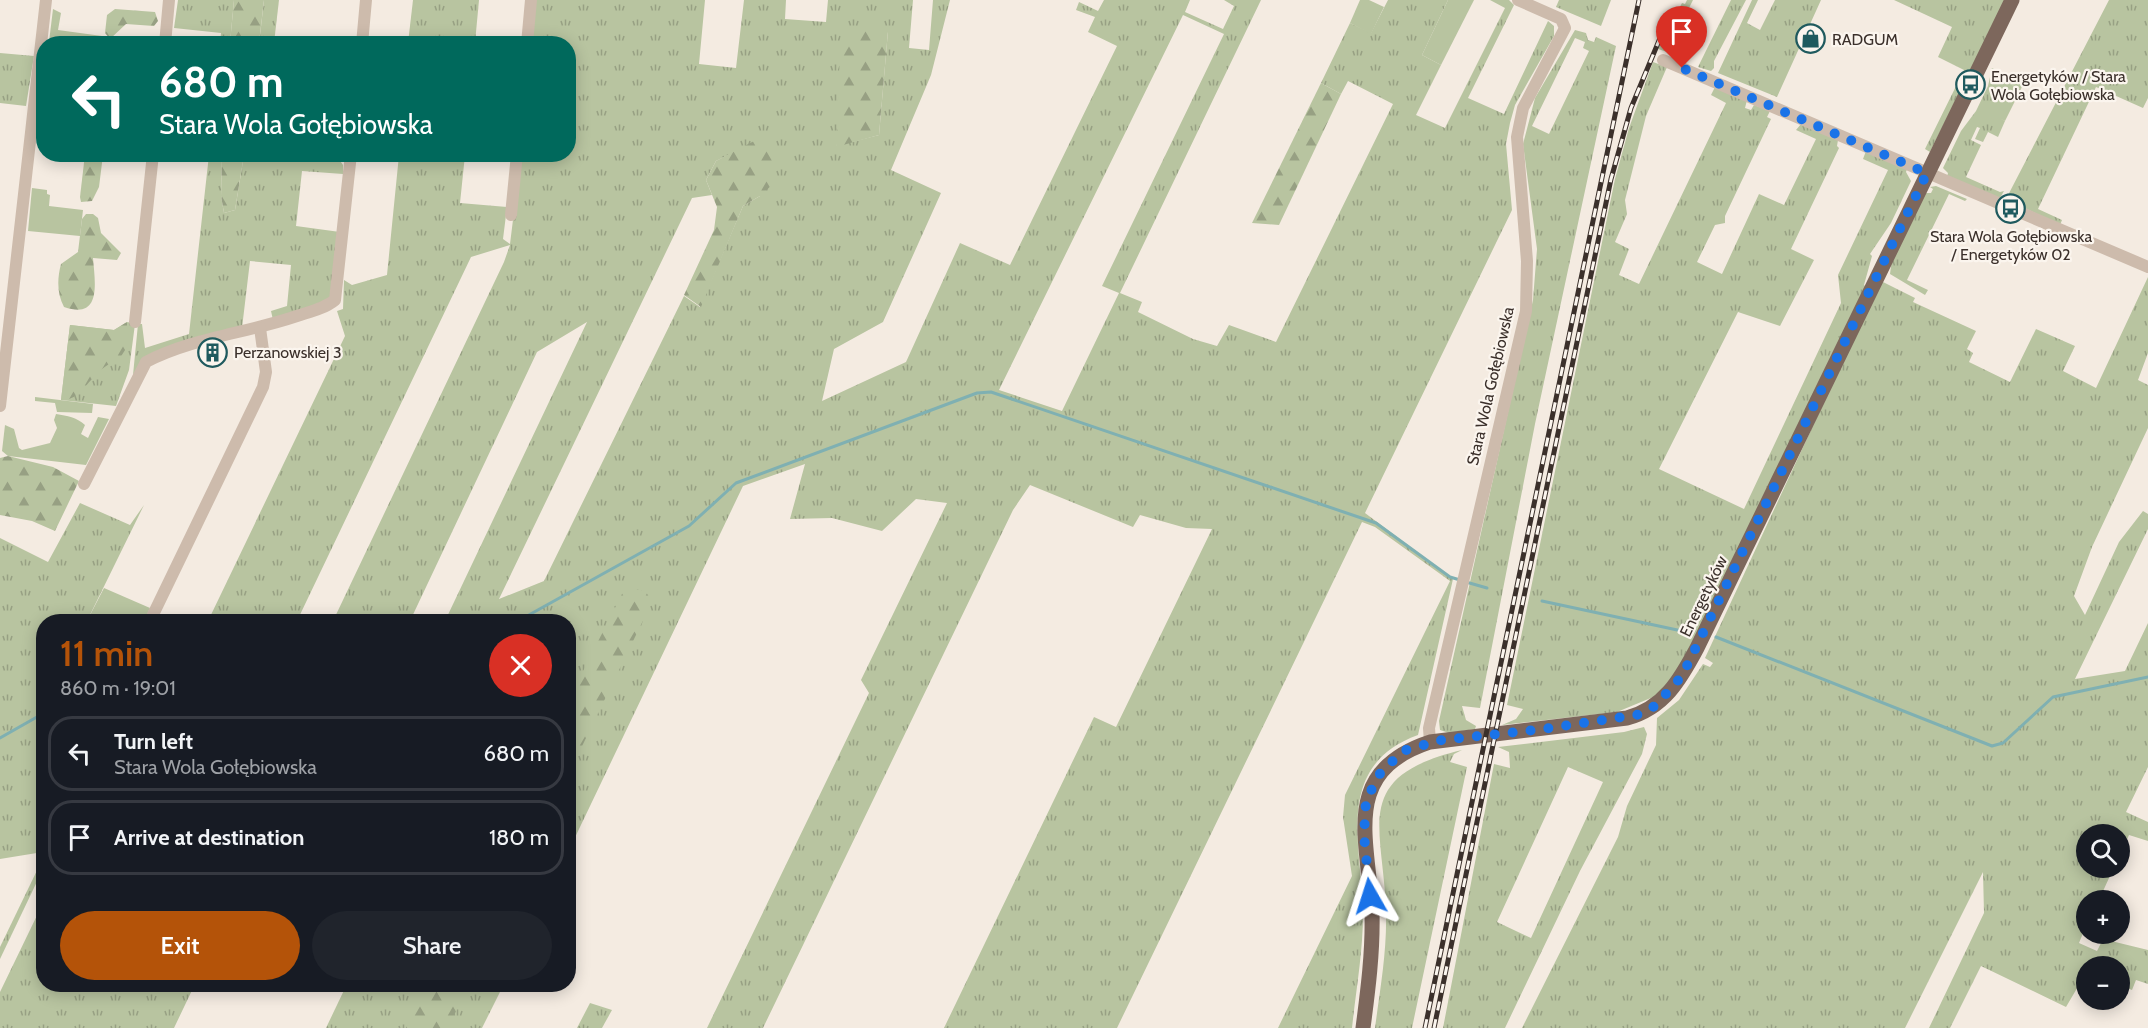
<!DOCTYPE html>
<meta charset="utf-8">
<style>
body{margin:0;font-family:Cabin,sans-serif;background:#20242c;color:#f1f3f6;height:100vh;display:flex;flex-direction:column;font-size:22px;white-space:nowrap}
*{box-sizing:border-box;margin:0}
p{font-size:20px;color:#9ea1a6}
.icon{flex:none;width:33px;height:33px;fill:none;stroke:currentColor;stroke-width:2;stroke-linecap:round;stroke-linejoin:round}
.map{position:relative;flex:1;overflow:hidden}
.side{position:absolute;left:36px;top:614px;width:540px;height:378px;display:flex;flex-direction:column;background:#171b24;border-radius:24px;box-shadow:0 3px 15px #0003}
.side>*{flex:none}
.hud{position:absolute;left:36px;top:36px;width:540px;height:126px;border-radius:24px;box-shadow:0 3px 15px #0003;background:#00695c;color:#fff;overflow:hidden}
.fabs{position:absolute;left:2076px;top:824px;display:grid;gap:12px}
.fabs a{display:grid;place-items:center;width:54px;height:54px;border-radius:50%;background:#171b24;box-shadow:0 3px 15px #0003;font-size:30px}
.pin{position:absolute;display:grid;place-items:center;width:51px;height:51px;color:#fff;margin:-62px -26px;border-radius:50% 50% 50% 0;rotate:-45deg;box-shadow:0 0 6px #0007}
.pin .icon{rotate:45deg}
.me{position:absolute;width:66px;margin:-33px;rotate:354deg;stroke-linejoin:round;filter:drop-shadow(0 0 4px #0008)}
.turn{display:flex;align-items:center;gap:21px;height:126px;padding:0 24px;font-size:27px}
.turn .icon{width:78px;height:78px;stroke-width:2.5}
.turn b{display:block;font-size:42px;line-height:51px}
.round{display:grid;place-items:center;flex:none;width:63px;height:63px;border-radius:32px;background:#20242c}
.head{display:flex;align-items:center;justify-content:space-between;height:102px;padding:0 24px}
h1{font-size:36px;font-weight:600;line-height:45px;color:#b45309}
.primary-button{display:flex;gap:12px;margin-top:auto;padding:12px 24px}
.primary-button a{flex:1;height:69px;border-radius:36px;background:#b45309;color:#fff;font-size:24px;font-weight:600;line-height:69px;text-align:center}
.primary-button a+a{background:#20242c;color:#f1f3f6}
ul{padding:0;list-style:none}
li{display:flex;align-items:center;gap:18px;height:75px;margin:0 12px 9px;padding:0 12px;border:3px solid #363941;border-radius:24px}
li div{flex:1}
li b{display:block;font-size:22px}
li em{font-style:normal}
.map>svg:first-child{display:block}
.grass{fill:url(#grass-tufts);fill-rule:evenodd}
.forest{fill:url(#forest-firs)}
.green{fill:#b8c4a0}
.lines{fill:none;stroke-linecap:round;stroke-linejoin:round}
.stream{stroke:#7fb0b2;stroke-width:3}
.minor{stroke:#cdbbac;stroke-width:12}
.major{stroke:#7d675c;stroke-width:15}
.rail-casing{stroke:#3b302b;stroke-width:5}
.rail{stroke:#fbf5ee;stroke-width:3;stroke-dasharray:9;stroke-linecap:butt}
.route{stroke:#1a73e8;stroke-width:10;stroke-dasharray:0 18}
.labels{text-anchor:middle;stroke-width:4.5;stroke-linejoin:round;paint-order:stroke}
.poi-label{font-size:16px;fill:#3b302b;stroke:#fbf5ee;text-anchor:start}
.street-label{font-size:16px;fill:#3b302b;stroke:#fbf5ee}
</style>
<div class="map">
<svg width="2148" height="1028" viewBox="0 0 2148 1028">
<defs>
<pattern id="grass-tufts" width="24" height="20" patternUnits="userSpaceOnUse" patternTransform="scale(1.5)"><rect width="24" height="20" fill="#b8c4a0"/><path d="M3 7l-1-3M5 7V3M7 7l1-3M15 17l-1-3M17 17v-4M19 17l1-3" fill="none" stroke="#97a083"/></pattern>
<pattern id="forest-firs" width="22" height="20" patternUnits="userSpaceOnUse" patternTransform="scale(1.5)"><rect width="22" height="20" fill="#b8c4a0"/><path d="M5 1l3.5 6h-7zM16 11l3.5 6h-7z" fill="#97a083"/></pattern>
</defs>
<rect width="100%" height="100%" fill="#f4ebe1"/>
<!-- grass -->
<g class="grass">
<path d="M178,0H234L230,43H220L221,33L174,28Z"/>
<path d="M264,0H279L274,43L259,44Z"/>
<path d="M413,0H479L475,43H408Z"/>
<path d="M536,0H705L699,64L736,68L744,0H786L785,19L826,22L828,0H913L909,48L929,50L933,0H950L931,75L891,170L941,193L883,322L834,349L822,401L906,362L960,243L1010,265L1117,46L1088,32L1095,17L1076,10L1079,2L1098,11L1104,0H1190L1185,12L1223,29L1234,6L1224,0H1261L1120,293L1142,302L1138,312L1193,339L1217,346L1229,325L1276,342L1393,104L1348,81L1341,94L1321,83L1350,23L1371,33L1388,0H1448L1422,55L1441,65L1416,115L1445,128L1505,8L1490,0H1509L1514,5L1468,98L1504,114L1548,21L1554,26V36L1515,105L1510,123L1506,144L1512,210L1365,513L1453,579L1418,735C1333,766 1362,845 1363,914C1363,952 1356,990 1352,1028H1278L1352,876L1343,817L1345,795L1450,581L1375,527L1362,522L1117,1028H944L1094,717L1116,727L1212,529L1186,528L1140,515L1133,527L1030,485L1013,510L763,1028H707L869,693L861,680L947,503L916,499L882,531L832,518L790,519L805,464L743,486L569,850L568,621H445L587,322L537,352L410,621H333L504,262L510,245L471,257L297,621H208L345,336L337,311L343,309L344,280L352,285L387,275L399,155H465L460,203L507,207L503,239L510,244L521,155L568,154V44L531,43ZM1183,15L1224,34L1102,286L1119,293L1062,411L999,390ZM888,31L879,135L836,146ZM741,149L760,196L743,206L700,307L684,296L544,581L499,599L692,198L712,195L706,180L716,161Z"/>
<path d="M1559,0H1611L1601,26L1556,7Z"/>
<path d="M1687,0H1693L1667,52L1658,49L1682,3L1685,4Z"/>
<path d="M1731,0H1746L1714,61V68L1711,71L1698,67Z"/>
<path d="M1752,0H1758L1747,23L1760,30L1775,0H1821L1777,97L1718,73Z"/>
<path d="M1894,0H2005L1930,152L1925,149L1964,70L1938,57L1952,27Z"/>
<path d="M2109,0H2148V98L2143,108L2096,87L2038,209L2062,220L2060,225L2006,199Z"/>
<path d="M1575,30L1586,33L1588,40L1594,42L1596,37L1616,46L1535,424L1480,708L1462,706L1466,720L1476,726L1475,729L1449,733L1440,730L1439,721L1533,300L1537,249L1523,144L1535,98ZM1575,38L1585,42L1583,48L1589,51L1549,134L1532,126Z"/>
<path d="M0,53L34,56L26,106L0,103Z"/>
<path d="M1653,62L1667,67L1646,116L1625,200L1627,214L1615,242L1629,249L1619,275L1639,284L1726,103L1711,95L1715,87L1747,100L1745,108L1751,110L1754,105L1770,111L1767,117L1771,119L1725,216V223L1715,225L1697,262L1722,274L1759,194L1784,205L1816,139L1796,130L1801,124L1838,140L1837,146L1839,148L1791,249L1814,260L1780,326L1738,312L1659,469L1744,509L1841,303L1838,275L1888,170L1863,159L1866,151L1907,169L1906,172L1911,181L1891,223L1870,254L1872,256L1864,285L1866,287L1679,672L1658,695L1617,712L1502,725L1516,719L1523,709L1507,705L1615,179L1629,128Z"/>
<path d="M1992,68L2023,83L2021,89L2003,81L1998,117L2005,121L1998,137L1988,132L1983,142L1975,139L1980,128L1977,127L1971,140L1981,145L1966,177L2000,192L2004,191L2000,198L1947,177L1948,173L1943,168L1961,131L1976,111L1988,86Z"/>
<path d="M209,155H222L221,196L224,213L235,210L244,155H336L343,165V174L302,171L296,226L340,232L330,299L273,320L271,311L287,306L291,265L250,261L242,328L140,363L133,375L138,324H142L145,348L189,334Z"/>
<path d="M1936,186L1967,199L1965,201L1949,194L1907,280L1928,290L1925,295L1890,274L1892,259L1924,193H1931L1933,189L1930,187Z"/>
<path d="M2148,277V353L2138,380L2148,385V428L2092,547L2074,596L2085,615L2119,542L2143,511L2148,514V529L2075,679L2125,671L2148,623V767L2126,812L2148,822V841L2129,835L2120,856V834H2086V867H2114L2099,900H2086V926L2079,943L2097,951L2103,939L2148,950V984L2136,980L2132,990L2120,985V966H2086V973L2066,1007L1981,966L1950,1028H1929L1984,913L1983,872L1905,1028H1522L1618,837L1627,806L1656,745L1657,718L1679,700L1703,664L1710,667L1713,663L1705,658L1878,286L1883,282L1915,298L1913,302L1976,331L1967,349L1973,353L1969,362L2010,382L2036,329L2075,346L2063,371L2096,388Z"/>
<path d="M127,322L135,324L129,370L116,406L61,400L70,325L114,330Z"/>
<path d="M80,503L130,525L144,505L87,621H44L43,852L0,859V538L48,562Z"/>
<path d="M1644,727L1647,734L1642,754L1580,871L1505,1028H1443L1494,764L1510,768L1509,752L1498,747L1624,732ZM1568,767L1603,782L1531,938L1497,922Z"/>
<path d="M1462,750L1454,754L1450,762L1467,767L1412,1028H1375C1380,990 1387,952 1386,913C1384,826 1349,777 1462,750Z"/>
<path d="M43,858V869L0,959V947Z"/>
<path d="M43,903L44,984H195L174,1028H0V992Z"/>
<path d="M347,984H504L482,1028H326Z"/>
<path d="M590,1003L612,1010L602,1028H577Z"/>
</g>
<!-- forest -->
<g class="forest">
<path d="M234,0H264L259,43H230Z"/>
<path d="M115,9L155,12L158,21L154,26L126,24L110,39L105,33L107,15Z"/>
<path d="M841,29L888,31L879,135L836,147Z"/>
<path d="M1321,83L1341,94L1279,225L1252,223Z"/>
<path d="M775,130L772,169L776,181L760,196L743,206L701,307L684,295L714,230L717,207L706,180L716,161Z"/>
<path d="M85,154L103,155L99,187L92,201L81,202L80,197Z"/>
<path d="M222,155H244L235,210L224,213L221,196Z"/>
<path d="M86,214H93L98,218L101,233L121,253L117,260L93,258C95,283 102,320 64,307C57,294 57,279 61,264L78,252L82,219Z"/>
<path d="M127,322V347L118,361C92,366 84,402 61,400L70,325L114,330Z"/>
<path d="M8,456L53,467L79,481L55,531L32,521L0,515V458Z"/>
<path d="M626,586L646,592L652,602L569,773V699Z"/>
<path d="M427,984H469L448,1028H406Z"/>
</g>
<!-- green -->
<g class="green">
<path d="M1360,0H1369L1384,7L1371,34L1350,23Z"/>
<path d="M1448,0H1474L1441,65L1422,55Z"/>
<path d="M53,9L61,13L58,30L102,36L101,43L49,42Z"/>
<path d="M2003,81L2021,89L2005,121L1998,118L1991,119L1988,112Z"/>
<path d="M32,188L47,190V194L50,195L49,206L83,210L80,236L28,231Z"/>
<path d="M35,397L93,404L92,413L57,412L55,403L35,401Z"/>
<path d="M56,414C68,416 76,417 85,425L81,434L88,438L98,417L109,419L86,465L8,456L2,451L5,425L14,429L19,448L22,450L50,443L57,428L54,420Z"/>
<path d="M104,588L150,608L144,621H87Z"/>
</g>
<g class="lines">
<!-- stream -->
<g class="stream">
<path d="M1466,582L1487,588"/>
<path d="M1542,601L1682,631L1693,629"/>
<path d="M518,621L689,526L736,483L977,393L991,392L1376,523L1450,577L1460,580"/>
<path d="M1716,637L1992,746L2003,743L2053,697L2148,677"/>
<path d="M0,738L44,713"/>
</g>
<!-- minor -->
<g class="minor">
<path d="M165,44L169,0"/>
<path d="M362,44L366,0"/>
<path d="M527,44L531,0"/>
<path d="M1663,60L2148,267"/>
<path d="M511,215L517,154"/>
<path d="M135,322L153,154"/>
<path d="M0,406L46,0"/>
<path d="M84,484L146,362C192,338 247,333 297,316C309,312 324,309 335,300L351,154"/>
<path d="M150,621L263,387L266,372L260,328"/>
<path d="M1430,742L1429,728L1526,311L1527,261L1517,137L1523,108L1565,28L1561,19L1518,0"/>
</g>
<!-- major -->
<path class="major" d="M1363,1028C1368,990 1373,951 1372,913C1369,840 1339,772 1430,742L1627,718C1664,708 1680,680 1697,648L2012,0"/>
<defs>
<g id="rail">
<path d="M1425,1028L1639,0"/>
<path d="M1434,1028L1611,179L1631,108L1663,31"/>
</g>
</defs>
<!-- rail casing -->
<use href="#rail" class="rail-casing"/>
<!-- rail -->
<use href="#rail" class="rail"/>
</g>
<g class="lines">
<!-- route -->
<path class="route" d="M1370,896L1364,835L1366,800L1382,770L1406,750L1442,740L1536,730L1637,715L1655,706L1682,676L1927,173L1682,68"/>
</g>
<!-- icons -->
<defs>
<symbol id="shop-ring" viewBox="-11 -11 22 22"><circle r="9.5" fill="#fbf5ee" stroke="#1f5a5e" stroke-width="1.5"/><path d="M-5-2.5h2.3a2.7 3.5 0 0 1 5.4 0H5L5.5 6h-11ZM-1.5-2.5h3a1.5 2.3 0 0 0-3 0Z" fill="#1f5a5e"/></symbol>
<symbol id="bus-ring" viewBox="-11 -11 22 22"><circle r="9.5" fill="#fbf5ee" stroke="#1f5a5e" stroke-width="1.5"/><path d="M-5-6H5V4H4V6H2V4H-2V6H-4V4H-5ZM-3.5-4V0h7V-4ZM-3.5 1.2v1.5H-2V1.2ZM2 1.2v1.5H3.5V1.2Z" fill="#1f5a5e"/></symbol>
<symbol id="building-ring" viewBox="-11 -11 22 22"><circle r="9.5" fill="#fbf5ee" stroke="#1f5a5e" stroke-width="1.5"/><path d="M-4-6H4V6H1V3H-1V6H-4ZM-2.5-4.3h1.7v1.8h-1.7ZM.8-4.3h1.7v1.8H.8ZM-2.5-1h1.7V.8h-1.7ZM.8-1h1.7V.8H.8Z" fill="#1f5a5e"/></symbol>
</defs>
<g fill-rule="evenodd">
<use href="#shop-ring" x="1794" y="22" width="33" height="33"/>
<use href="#bus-ring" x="1954" y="68" width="33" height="33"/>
<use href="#bus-ring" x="1994" y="192" width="33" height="33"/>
<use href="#building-ring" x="196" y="336" width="33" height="33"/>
</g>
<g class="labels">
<!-- poi labels -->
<g class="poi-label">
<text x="1832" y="45">RADGUM</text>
<text x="1991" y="82">Energetyków / Stara<tspan x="1991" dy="18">Wola Gołębiowska</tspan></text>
<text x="2011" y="242" text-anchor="middle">Stara Wola Gołębiowska<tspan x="2011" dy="18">/ Energetyków 02</tspan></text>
<text x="234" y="358">Perzanowskiej 3</text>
</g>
<!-- street labels -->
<g class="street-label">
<text transform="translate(1490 386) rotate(-77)" y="6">Stara Wola Gołębiowska</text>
<text transform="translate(1703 596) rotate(-64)" y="6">Energetyków</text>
</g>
</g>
</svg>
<div class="fabs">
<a><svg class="icon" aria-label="search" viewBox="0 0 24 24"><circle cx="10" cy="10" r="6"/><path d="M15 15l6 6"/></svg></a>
<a>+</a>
<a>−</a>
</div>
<div class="pin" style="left:1682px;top:68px;background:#d93025"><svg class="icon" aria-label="arrive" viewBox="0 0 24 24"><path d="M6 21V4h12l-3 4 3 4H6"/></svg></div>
<svg class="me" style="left:1370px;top:896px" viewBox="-20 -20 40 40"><path d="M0-17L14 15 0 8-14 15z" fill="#1a73e8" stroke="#fff" stroke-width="4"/></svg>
<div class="hud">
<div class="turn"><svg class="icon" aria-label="left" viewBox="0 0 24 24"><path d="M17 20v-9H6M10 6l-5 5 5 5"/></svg><div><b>680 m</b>Stara Wola Gołębiowska</div></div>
</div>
<section class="side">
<div class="head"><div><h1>11 min</h1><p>860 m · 19:01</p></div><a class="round" style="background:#d93025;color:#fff"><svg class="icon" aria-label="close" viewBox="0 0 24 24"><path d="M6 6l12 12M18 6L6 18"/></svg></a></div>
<ul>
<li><svg class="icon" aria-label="left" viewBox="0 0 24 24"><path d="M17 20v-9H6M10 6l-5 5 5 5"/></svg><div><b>Turn left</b><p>Stara Wola Gołębiowska</p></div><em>680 m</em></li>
<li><svg class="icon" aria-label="arrive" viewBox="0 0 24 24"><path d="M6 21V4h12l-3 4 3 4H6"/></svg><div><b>Arrive at destination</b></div><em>180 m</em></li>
</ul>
<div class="primary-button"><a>Exit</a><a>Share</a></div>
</section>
</div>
